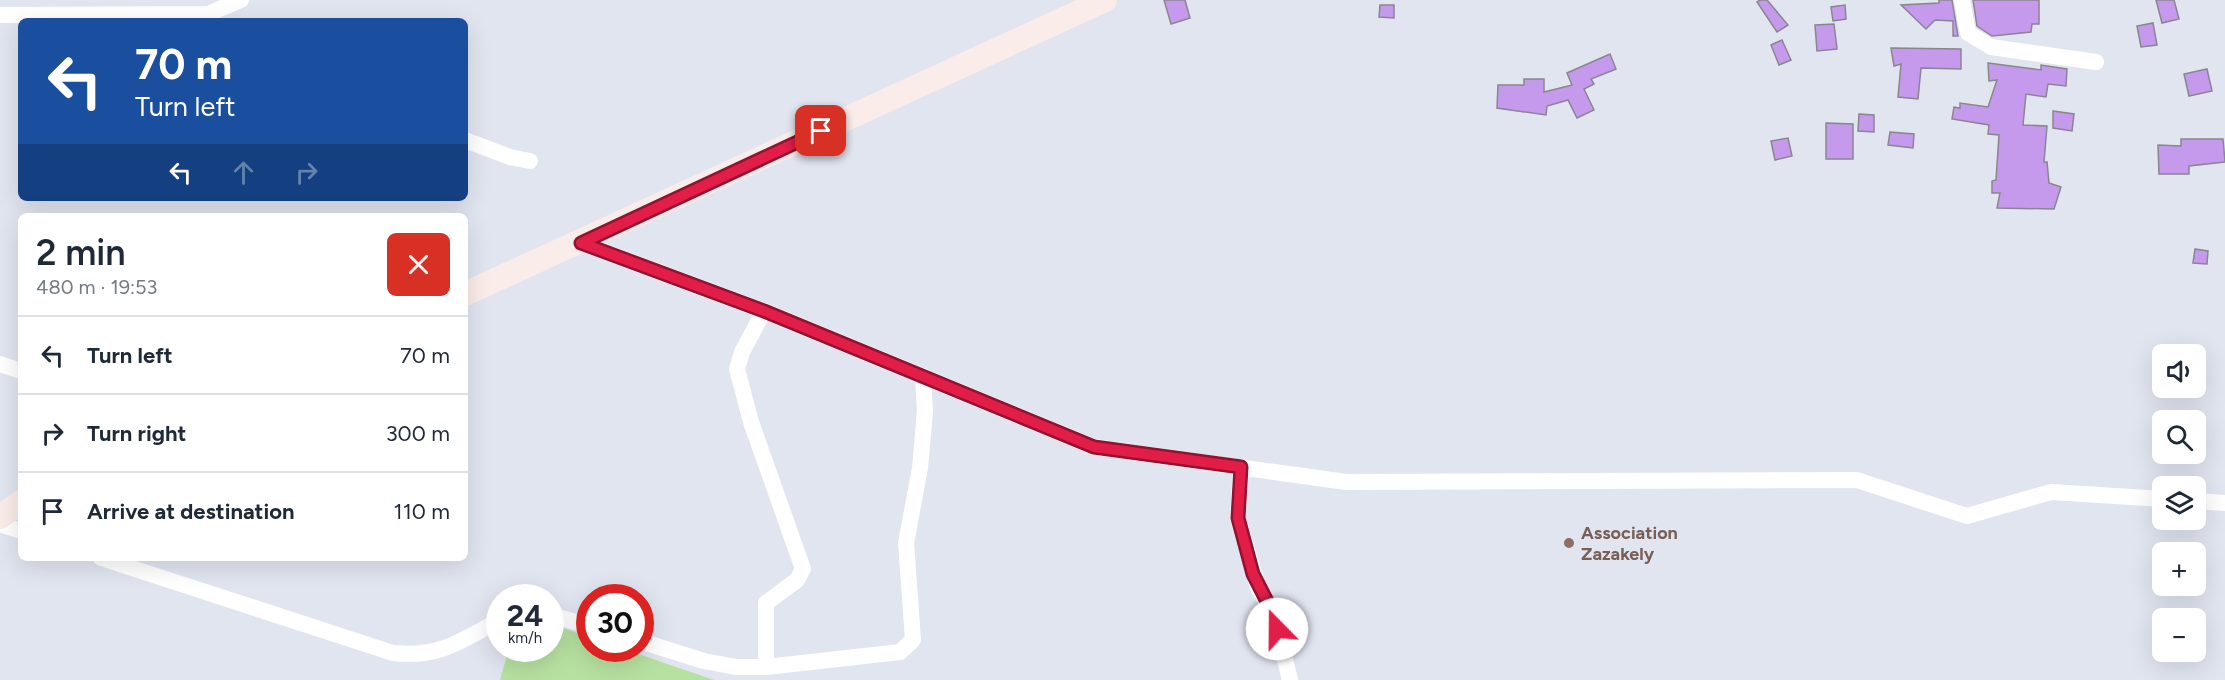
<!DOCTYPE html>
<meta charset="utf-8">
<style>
body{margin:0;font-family:Figtree,sans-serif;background:#f2f2f3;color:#1f2937;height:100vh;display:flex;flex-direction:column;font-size:22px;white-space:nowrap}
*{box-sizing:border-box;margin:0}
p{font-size:20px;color:#747a83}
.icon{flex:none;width:33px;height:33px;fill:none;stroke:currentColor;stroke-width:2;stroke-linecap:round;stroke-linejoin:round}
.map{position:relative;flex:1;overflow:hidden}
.side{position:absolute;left:18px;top:213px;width:450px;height:348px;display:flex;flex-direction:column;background:#fff;border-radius:9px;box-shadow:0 6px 24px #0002}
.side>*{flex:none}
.hud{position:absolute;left:18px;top:18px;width:450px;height:183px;border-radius:9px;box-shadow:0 6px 24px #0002;background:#1a4fa0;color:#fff;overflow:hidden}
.controls{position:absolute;left:2152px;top:344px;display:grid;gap:12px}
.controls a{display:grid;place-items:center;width:54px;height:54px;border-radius:9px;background:#fff;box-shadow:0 6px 24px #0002;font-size:30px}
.speed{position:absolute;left:486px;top:584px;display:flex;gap:12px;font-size:30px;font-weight:700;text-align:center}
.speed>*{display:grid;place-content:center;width:78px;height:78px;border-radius:50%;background:#fff;box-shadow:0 6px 24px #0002;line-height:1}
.speed small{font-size:15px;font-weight:400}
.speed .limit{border:9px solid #d22;background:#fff;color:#111}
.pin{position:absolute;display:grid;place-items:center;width:51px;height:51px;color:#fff;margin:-26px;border-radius:12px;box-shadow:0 3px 9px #0006}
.me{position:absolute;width:66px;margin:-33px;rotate:338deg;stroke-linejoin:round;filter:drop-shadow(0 0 4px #0008)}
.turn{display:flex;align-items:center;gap:21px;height:126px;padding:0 18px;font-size:27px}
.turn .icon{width:78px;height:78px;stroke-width:2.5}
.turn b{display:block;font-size:42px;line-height:51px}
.lanes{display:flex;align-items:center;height:57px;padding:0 18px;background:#0003;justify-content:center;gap:30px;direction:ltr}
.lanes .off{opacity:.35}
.round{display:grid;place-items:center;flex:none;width:63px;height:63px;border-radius:9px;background:#f2f2f3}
.head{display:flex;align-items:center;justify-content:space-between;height:102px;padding:0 18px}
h1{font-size:36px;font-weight:600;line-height:45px}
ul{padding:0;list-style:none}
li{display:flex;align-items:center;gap:18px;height:78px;padding:0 18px;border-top:2px solid #e0e1e3}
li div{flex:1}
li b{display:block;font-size:22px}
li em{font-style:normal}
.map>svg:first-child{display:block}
.green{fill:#b7e1a1}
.building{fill:#c59aed;stroke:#8a858f;stroke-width:1.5}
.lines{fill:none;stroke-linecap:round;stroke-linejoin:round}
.street{stroke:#fff;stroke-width:16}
.secondary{stroke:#faece8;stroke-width:24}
.route-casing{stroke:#92132f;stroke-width:15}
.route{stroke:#e11d48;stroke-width:10}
.education-dot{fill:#8d6e63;stroke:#e1e5f0;stroke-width:2}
.labels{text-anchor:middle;stroke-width:5;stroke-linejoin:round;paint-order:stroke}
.education-label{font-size:18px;font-weight:bold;fill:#785e54;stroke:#e1e5f0;text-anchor:start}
</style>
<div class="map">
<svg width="2225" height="680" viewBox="0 0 2225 680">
<rect width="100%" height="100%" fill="#e1e5f0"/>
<!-- green -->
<path class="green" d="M551,624L589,637L590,648H621L714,680H500L509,648H550Z"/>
<!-- building -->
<g class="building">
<path d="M1164,0H1185L1190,18L1171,24Z"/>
<path d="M1760,0H1767L1788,25L1777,32L1757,2Z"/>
<path d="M1939,0H1952L1958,36H1953V21L1935,20L1926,29L1901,5L1939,3Z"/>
<path d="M1973,0H2039V24H2032L2031,32L1992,36L1977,26Z"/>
<path d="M2156,0H2174L2179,19L2162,23Z"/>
<path d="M1380,5H1394V18L1379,17Z"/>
<path d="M1845,5L1846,19L1833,21L1831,7Z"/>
<path d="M2153,23L2157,45L2141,47L2137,26Z"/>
<path d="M1834,24L1837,49L1817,51L1815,25Z"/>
<path d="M1782,40L1791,60L1779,65L1771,45Z"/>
<path d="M1891,48L1961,49V69L1921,68L1918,99L1898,97L1901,64L1894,66Z"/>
<path d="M1610,54L1616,69L1591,79L1594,84L1584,89L1594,110L1577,118L1568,100L1547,106L1546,115L1497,108L1498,85H1524V79H1544V92L1572,85L1567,73Z"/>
<path d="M1988,63L2041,70V65L2067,69L2066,86L2048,84L2046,97L2026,94L2023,125L2047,126L2044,162H2047L2049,183L2061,187L2054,209L1997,208L2000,193H1992V181L1996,180L1999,135L1988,134L1989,125L1952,119L1954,107L1960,108V103L1988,107L1997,80L1989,81Z"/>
<path d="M2207,69L2212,91L2189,96L2184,74Z"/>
<path d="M2053,111L2074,114L2072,131L2053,128Z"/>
<path d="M1859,114L1874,115V132L1858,131Z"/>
<path d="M1826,123L1853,124V159H1826Z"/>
<path d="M1890,132L1914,134L1913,148L1888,145Z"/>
<path d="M1788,138L1792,156L1775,160L1771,141Z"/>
<path d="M2181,139H2223L2225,162L2189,166V174H2159L2158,145L2181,146Z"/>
<path d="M2195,249L2208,251L2207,264L2193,263Z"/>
</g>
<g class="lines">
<!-- street -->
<g class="street">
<path d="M1962,0L1968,33L1991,47L2096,62"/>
<path d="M0,15L208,14L241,0"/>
<path d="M465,140L510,157L530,161"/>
<path d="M581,243L764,311L1094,447L1346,482L1857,480L1967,516L2051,492L2163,499"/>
<path d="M764,311L742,352L737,369L751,422L803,569L797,580L766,603V667"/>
<path d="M0,364L21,371"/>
<path d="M1241,467L1238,518L1259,590L1274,615L1290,680"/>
<path d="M2196,501L2225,503"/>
<path d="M0,524L21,531"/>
<path d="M101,558L393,653C440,658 460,641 500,620"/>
<path d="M550,615L590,626"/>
<path d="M640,641L704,661L736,667H766L900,652L913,640L906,543L920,468L925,411L923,376"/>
</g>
<!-- secondary -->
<g class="secondary">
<path d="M465,294L1105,0"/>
<path d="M0,517L21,502"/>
</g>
</g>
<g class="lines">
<defs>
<path id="route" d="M821,131L581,243L764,311L1094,447L1241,467L1238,518L1253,574L1274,615L1277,629"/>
</defs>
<!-- route casing -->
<use href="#route" class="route-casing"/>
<!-- route -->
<use href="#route" class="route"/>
</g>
<!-- markers -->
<circle class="education-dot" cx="1569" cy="543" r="6"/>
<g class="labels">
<!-- education labels -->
<g class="education-label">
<text x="1581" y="539">Association<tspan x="1581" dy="21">Zazakely</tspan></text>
</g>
</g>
</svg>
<div class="controls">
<a><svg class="icon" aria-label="sound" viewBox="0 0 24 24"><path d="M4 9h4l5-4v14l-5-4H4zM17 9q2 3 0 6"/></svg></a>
<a><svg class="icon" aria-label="search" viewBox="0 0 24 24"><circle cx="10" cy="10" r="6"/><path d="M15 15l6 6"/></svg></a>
<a><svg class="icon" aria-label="layers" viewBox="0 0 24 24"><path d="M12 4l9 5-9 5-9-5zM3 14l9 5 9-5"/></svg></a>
<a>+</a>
<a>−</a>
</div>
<div class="speed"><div>24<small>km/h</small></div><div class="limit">30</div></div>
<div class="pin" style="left:821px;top:131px;background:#d93025"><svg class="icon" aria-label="arrive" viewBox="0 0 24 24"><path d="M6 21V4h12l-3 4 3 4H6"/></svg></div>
<svg class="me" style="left:1277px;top:629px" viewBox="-20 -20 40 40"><circle r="19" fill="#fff"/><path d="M0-13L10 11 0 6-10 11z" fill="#e11d48"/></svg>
<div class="hud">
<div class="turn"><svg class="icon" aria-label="left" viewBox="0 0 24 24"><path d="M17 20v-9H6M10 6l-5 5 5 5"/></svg><div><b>70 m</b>Turn left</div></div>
<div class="lanes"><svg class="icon" aria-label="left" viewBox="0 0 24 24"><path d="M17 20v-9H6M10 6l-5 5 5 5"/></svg><svg class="icon off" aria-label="ahead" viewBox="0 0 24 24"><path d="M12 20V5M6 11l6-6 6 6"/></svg><svg class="icon off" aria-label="right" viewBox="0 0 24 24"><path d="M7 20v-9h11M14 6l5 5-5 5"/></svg></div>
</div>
<section class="side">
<div class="head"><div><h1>2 min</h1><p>480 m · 19:53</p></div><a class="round" style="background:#d93025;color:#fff"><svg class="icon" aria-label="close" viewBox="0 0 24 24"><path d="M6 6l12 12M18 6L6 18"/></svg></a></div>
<ul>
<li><svg class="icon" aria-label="left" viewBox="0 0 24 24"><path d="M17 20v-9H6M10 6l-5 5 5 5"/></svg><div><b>Turn left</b></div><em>70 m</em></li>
<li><svg class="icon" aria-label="right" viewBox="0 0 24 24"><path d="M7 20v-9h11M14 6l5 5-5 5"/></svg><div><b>Turn right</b></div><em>300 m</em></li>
<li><svg class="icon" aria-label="arrive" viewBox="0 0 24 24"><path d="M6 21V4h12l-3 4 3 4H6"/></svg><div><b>Arrive at destination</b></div><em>110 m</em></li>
</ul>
</section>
</div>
